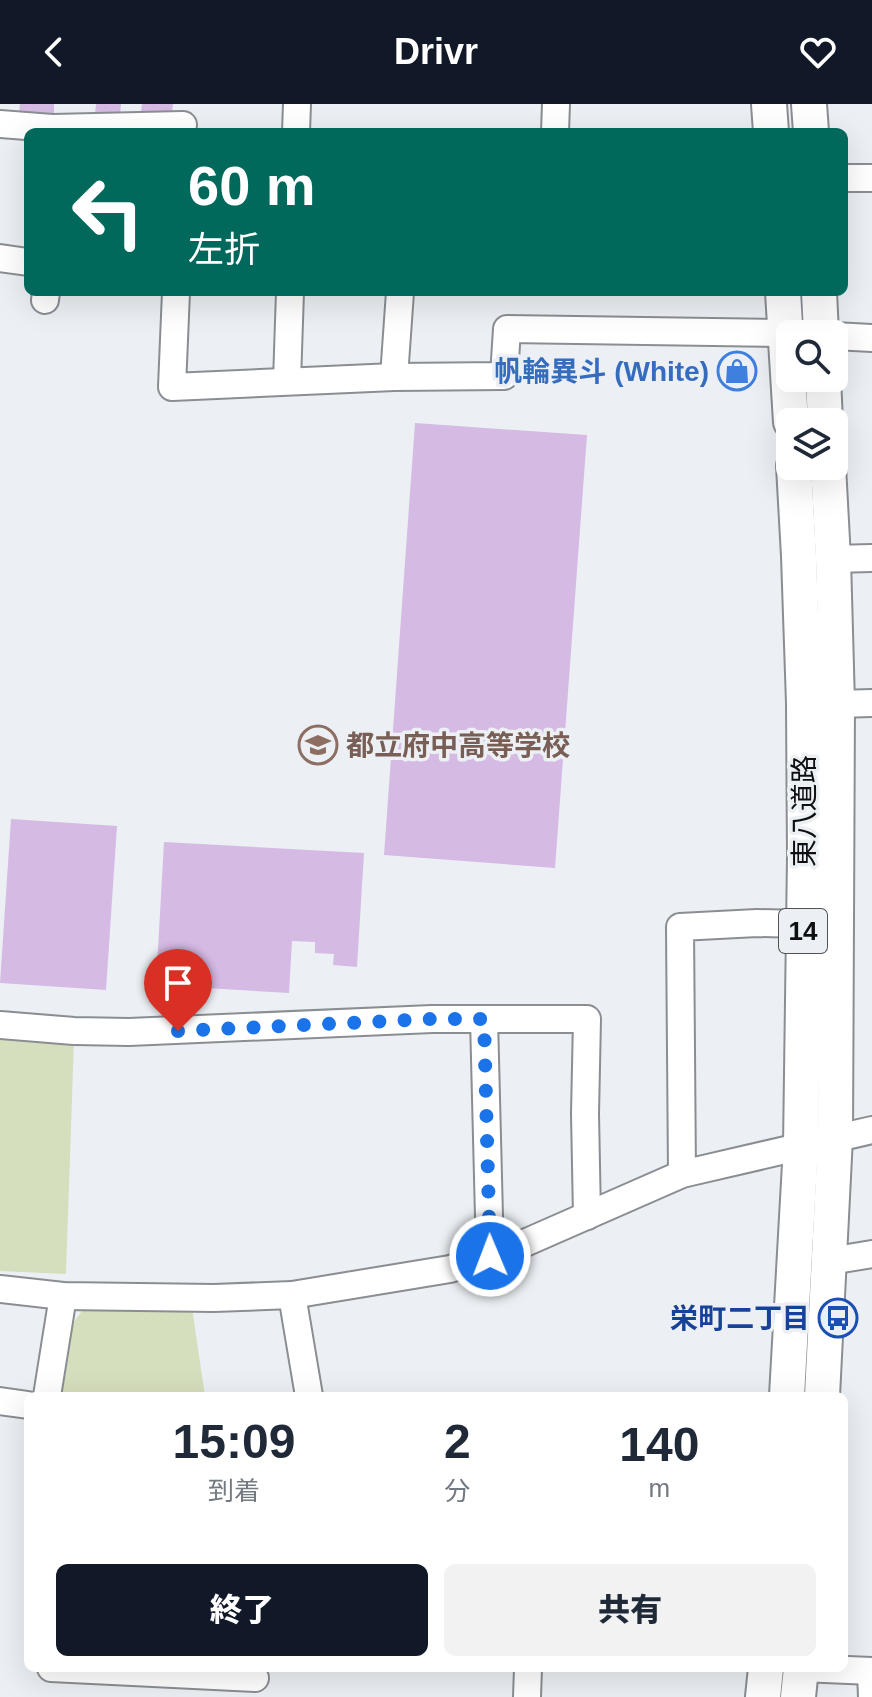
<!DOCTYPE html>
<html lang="ja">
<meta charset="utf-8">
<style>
body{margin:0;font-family:Arial,"Noto Sans JP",sans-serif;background:#f2f2f3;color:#1f2937;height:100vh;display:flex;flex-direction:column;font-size:30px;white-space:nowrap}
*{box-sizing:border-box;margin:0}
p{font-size:26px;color:#747a83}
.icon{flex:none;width:44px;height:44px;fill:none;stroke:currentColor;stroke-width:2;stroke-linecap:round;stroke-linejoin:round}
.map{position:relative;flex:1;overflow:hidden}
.side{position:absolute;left:24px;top:1288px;width:824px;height:280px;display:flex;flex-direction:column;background:#fff;border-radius:12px;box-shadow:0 8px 32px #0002}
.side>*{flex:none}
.guide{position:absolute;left:24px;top:24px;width:824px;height:168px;border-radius:12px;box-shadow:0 8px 32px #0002;background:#00695c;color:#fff;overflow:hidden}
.tools{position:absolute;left:776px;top:216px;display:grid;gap:16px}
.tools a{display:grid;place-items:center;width:72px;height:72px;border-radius:12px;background:#fff;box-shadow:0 8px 32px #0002;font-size:40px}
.pin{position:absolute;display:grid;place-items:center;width:68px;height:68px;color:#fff;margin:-82px -34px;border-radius:50% 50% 50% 0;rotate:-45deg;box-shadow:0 0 8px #0007}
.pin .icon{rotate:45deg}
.me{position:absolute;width:88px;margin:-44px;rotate:359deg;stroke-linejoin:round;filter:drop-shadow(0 0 6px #0008)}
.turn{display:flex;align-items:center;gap:28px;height:168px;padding:0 32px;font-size:36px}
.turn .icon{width:104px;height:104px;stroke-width:2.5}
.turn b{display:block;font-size:56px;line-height:68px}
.eta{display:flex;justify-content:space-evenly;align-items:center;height:136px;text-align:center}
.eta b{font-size:48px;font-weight:800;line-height:56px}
.button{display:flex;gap:16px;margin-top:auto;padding:16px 32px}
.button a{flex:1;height:92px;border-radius:12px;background:#111827;color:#fff;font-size:32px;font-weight:800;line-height:92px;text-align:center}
.button a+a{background:#f2f2f3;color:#1f2937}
header{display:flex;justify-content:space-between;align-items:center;height:104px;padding:0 32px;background:#111827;color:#fff;font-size:36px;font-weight:800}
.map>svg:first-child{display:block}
.green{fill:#d5debd}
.building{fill:#d5bae4}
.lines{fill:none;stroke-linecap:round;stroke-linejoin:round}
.minor-casing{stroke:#8a8e92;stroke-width:30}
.major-casing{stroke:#8a8e92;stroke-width:38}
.minor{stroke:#fff;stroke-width:26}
.major{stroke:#fff;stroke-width:34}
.route{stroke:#1a73e8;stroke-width:14;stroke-dasharray:0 25.2}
.labels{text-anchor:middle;stroke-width:7;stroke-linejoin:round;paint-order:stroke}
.shield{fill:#ecf0f4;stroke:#505254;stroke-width:2}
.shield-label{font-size:26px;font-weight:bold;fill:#0d0f10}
.shop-label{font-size:28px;font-weight:bold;fill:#366cbe;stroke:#ecf0f4;text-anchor:end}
.education-label{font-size:28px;font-weight:bold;fill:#785e54;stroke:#ecf0f4;text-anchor:start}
.street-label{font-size:28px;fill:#0d0f10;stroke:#ecf0f4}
.transit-label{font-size:28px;font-weight:bold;fill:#164399;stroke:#ecf0f4;text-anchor:end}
</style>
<header><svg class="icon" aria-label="back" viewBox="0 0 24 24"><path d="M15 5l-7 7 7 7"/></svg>Drivr<svg class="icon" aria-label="heart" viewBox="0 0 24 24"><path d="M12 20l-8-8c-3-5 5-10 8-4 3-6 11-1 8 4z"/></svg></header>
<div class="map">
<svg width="872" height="1593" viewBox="0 0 872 1593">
<rect width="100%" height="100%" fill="#ecf0f4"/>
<!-- green -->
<g class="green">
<path d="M0,929L74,935L66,1170L0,1167Z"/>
<path d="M85,1203L192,1204L205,1292H61V1235Z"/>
</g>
<!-- building -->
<g class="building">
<path d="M20,0H54V11L19,9Z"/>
<path d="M96,0H121L120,11L95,10Z"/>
<path d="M142,0H173L172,8L141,7Z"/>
<path d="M415,319L587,331L555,764L384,751Z"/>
<path d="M11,715L117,722L106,886L0,879Z"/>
<path d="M164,738L364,749L357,863L333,861L334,850L315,849V838L292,837L289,889L156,881Z"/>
</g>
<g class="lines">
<defs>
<g id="minor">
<path d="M0,20L52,24L183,21"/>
<path d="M296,28L297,0"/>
<path d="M555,28L556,0"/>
<path d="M844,74H872"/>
<path d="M0,154L28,158"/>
<path d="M176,188L172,283L394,273L504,272L507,225L786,229"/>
<path d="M45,196L46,188"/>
<path d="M834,232L872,234"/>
<path d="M394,273L400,188"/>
<path d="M287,277L290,188"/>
<path d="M833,455L872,454"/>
<path d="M837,600L872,599"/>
<path d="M484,915L490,1152"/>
<path d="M0,921L74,927L129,928L432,915H587L585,1010L587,1112"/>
<path d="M682,1070L680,823L757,819L803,820"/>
<path d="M830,1157L872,1150"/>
<path d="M0,1185L63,1192L214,1194L292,1191L450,1165L511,1145L682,1070L872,1026"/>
<path d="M292,1191L309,1292"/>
<path d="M47,1292L63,1192"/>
<path d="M0,1297L28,1301"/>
<path d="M51,1564L255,1574"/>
<path d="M801,1564L872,1567"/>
<path d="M871,1567L872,1593"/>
<path d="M527,1593L528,1564"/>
</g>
<g id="major">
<path d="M769,0L771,28"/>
<path d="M809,0L811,28"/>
<path d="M783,188L791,318"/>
<path d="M819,188L821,230"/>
<path d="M823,274L825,318"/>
<path d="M787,1292L801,1042L805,753L804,599L799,452L794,362"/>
<path d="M822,1292L835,1033L837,600L833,455L828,362"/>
<path d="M763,1593L766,1564"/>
<path d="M798,1593L801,1564"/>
</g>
</defs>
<!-- minor casing -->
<use href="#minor" class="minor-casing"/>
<!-- major casing -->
<use href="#major" class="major-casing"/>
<!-- minor -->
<use href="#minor" class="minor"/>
<!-- major -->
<use href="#major" class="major"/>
</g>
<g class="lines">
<!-- route -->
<path class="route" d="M178,927L432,915H484L490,1152"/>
</g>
<!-- icons -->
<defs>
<symbol id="shop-ring" viewBox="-11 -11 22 22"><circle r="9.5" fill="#ecf0f4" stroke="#3f7fe0" stroke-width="1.5"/><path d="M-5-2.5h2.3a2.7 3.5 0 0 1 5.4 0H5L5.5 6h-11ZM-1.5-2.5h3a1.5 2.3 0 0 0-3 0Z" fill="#3f7fe0"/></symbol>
<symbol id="school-ring" viewBox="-11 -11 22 22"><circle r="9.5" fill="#ecf0f4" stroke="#8d6e63" stroke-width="1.5"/><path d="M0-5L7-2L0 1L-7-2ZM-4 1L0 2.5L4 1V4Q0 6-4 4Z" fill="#8d6e63"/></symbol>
<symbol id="bus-ring" viewBox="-11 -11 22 22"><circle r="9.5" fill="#ecf0f4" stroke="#1a4fb4" stroke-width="1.5"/><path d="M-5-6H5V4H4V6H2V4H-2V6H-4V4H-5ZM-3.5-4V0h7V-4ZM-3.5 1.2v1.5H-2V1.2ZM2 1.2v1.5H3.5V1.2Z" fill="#1a4fb4"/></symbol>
</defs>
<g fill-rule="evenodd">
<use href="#shop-ring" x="715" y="245" width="44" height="44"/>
<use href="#school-ring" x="296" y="619" width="44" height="44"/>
<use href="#bus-ring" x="816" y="1192" width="44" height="44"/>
</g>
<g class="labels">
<!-- shield labels -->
<rect class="shield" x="779" y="805" width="48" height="44" rx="6"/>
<g class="shield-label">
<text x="803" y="836">14</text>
</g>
<!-- shop labels -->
<g class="shop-label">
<text x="709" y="277">帆輪異斗 (White)</text>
</g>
<!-- education labels -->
<g class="education-label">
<text x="346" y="651">都立府中高等学校</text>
</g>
<!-- street labels -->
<g class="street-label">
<text transform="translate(804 707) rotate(-90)" y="10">東八道路</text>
</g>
<!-- transit labels -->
<g class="transit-label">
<text x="810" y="1224">栄町二丁目</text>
</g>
</g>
</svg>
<div class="tools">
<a><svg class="icon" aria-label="search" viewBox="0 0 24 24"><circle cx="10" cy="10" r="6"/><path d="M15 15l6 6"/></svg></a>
<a><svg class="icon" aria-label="layers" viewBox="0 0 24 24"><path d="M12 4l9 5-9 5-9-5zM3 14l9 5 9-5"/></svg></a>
</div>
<div class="pin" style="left:178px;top:927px;background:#d93025"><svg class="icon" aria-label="arrive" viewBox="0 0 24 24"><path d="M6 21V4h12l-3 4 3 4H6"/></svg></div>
<svg class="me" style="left:490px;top:1152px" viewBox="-20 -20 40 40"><circle r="17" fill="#1a73e8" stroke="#fff" stroke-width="3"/><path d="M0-11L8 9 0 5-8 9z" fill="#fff"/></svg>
<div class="guide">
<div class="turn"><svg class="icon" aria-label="left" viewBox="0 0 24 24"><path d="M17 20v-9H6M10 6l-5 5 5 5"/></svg><div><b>60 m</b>左折</div></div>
</div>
<section class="side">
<div class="eta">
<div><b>15:09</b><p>到着</p></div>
<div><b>2</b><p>分</p></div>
<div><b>140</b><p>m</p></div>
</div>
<div class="button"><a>終了</a><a>共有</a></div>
</section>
</div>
